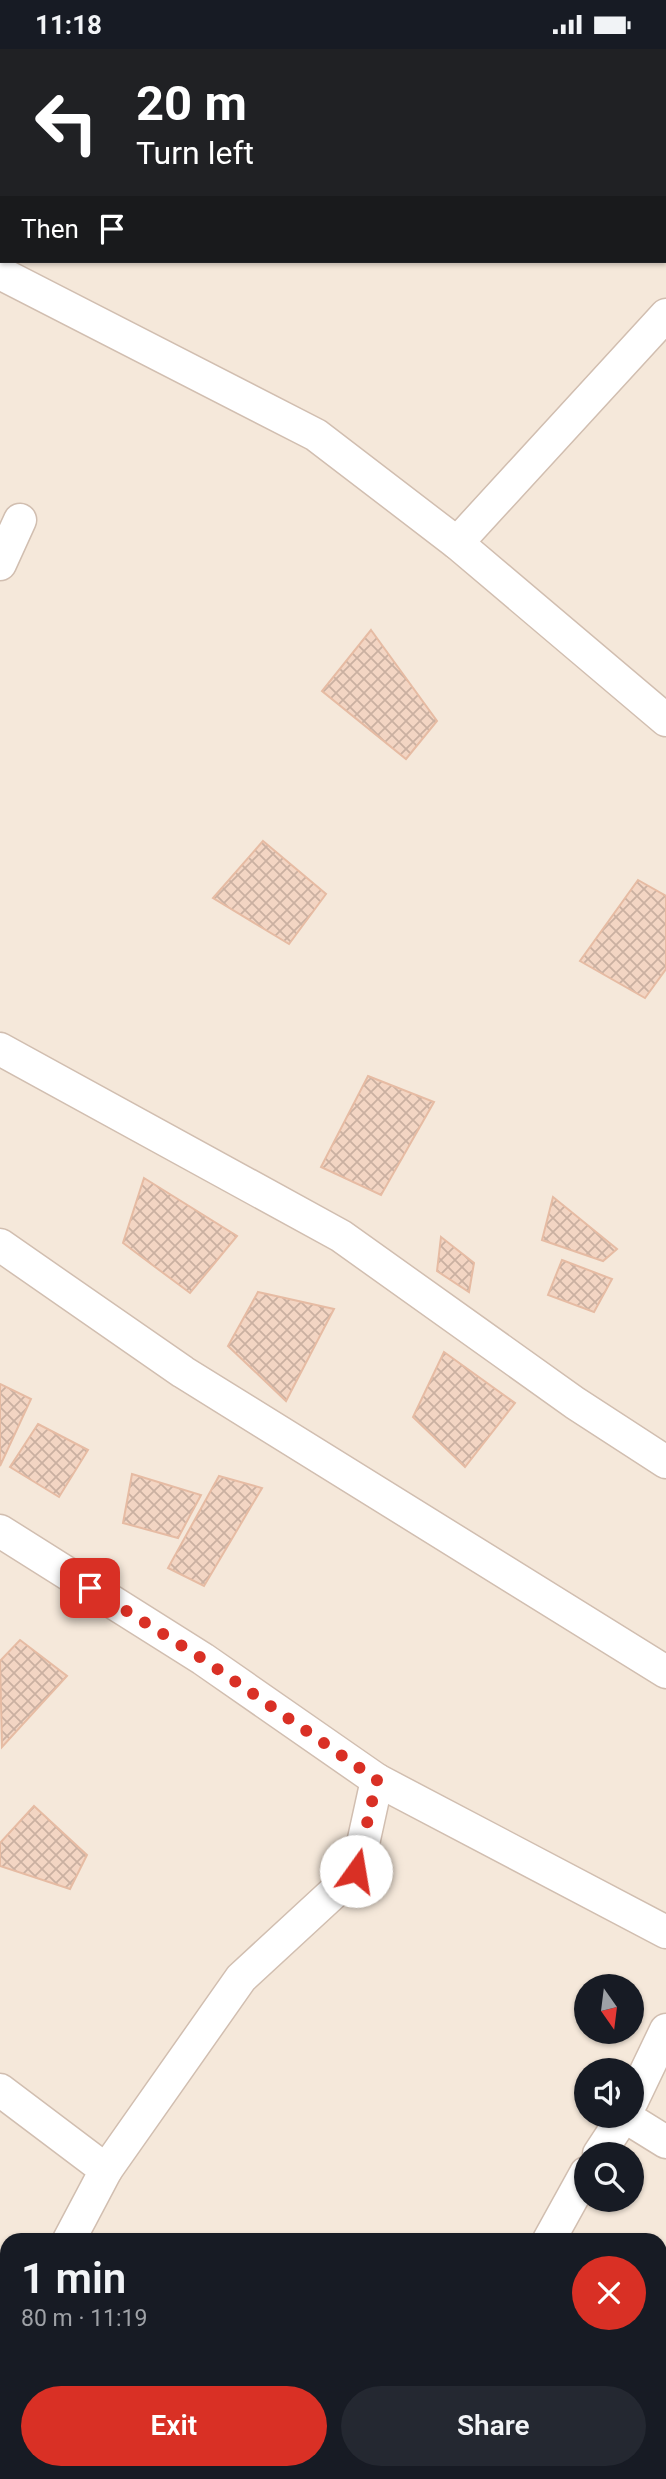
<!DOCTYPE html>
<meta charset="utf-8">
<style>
body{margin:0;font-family:Roboto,sans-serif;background:#242831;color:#f1f3f6;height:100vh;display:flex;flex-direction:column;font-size:26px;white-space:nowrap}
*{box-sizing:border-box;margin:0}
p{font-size:23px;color:#9ea1a6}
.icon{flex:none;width:38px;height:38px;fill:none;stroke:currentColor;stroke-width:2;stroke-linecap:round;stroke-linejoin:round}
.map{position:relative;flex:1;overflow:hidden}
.drawer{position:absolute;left:0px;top:2184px;width:667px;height:247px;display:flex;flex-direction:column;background:#171b24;border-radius:21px 21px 0 0;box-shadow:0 2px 5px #0004}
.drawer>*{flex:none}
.guide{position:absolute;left:0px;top:0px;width:667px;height:214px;box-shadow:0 2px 5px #0004;background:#202124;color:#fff;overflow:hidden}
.needle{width:46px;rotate:166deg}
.fabs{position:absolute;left:574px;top:1925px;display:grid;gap:14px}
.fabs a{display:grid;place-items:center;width:70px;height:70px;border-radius:50%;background:#171b24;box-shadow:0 2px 5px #0004;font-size:35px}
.pin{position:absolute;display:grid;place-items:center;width:60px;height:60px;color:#fff;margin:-30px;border-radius:14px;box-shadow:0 4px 10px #0006}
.me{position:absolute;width:77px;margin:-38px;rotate:13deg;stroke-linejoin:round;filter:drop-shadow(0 0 5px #0008)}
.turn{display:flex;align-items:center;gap:24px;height:147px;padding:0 21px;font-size:32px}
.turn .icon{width:91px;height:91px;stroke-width:2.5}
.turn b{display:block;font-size:49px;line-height:60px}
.then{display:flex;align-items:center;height:66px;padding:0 21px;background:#0003;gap:14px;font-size:26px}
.round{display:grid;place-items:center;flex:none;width:74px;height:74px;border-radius:37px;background:#242831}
.summary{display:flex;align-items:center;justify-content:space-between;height:119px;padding:0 21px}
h1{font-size:42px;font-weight:600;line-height:52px}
.button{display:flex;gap:14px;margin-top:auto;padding:14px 21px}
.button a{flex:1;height:80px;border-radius:42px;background:#d93025;color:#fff;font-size:28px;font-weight:600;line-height:80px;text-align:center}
.button a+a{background:#242831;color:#f1f3f6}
.status{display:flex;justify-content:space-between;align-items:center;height:49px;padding:0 35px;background:#171b24;direction:ltr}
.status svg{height:19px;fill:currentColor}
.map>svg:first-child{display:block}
.residential{fill:#f5e8da;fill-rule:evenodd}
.building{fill:url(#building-cross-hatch);stroke:#e6bba3;stroke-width:2}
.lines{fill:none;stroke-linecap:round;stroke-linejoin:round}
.minor-casing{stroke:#d1beb0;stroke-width:35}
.minor{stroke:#fff;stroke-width:32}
.route{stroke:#d93025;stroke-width:12;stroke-dasharray:0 21.6}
</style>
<div class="status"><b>11:18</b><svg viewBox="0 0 49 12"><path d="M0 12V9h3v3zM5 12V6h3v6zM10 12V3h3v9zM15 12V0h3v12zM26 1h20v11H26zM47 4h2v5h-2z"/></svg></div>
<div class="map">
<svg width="666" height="2430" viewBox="0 0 666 2430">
<defs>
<pattern id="building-cross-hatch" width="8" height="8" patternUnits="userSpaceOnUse" patternTransform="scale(1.75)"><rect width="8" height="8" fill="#f3d5c3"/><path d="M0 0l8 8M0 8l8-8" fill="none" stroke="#cab0a1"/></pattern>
</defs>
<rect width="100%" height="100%" fill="#fdf6ec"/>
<!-- residential -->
<path class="residential" d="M0,0H666V2430H0ZM2,2H665V212H2ZM586,1937H632V1983H586ZM586,2021H632V2067H586ZM586,2105H632V2151H586ZM7,2191H660V2424H7Z"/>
<!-- building -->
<g class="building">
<path d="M371,581L437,672L406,710L322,642Z"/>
<path d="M263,792L326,845L289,895L213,849Z"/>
<path d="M638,831L666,847V920L645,949L580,912Z"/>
<path d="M368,1027L434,1053L381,1146L321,1118Z"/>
<path d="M144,1129L237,1187L190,1244L123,1194Z"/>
<path d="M553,1148L617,1200L603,1212L542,1191Z"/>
<path d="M441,1188L474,1214L469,1243L437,1222Z"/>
<path d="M562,1211L612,1230L594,1263L548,1246Z"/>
<path d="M258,1243L334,1260L286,1352L228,1297Z"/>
<path d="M444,1303L515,1354L465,1418L413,1368Z"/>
<path d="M0,1335L31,1350L0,1417Z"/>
<path d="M38,1375L88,1401L59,1448L10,1418Z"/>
<path d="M132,1425L201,1446L178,1489L123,1474Z"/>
<path d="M219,1427L262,1439L204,1537L168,1519Z"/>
<path d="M20,1591L67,1627L2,1698L0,1612Z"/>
<path d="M34,1757L87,1806L70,1840L0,1817V1794Z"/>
</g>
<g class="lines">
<defs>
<g id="minor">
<path d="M264,0L266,2"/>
<path d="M593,2L594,0"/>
<path d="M0,224L316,386L457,494L666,671"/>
<path d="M457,494L666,266"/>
<path d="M0,515L20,471"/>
<path d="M0,1000L341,1187L575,1354L666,1413"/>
<path d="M0,1196L183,1323L666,1623"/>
<path d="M0,1482L203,1610L377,1731L357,1822L241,1929L106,2121"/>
<path d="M377,1731L666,1883"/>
<path d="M0,2041L106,2121L69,2191"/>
<path d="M632,2052L666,1981"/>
<path d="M624,2067L666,2093"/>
<path d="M599,2105L624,2067"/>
<path d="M549,2191L586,2124"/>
<path d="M0,2302L7,2290"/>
<path d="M399,2430L403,2424"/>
</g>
</defs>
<!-- minor casing -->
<use href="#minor" class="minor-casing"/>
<!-- minor -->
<use href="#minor" class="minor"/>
</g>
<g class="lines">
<!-- route -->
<path class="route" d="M90,1539L203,1610L377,1731L356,1822"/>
</g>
</svg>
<div class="fabs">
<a><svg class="needle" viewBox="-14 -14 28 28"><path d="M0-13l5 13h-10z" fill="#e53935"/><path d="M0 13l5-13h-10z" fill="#9ea1a6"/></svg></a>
<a><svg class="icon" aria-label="sound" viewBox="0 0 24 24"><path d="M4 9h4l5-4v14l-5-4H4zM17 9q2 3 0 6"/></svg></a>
<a><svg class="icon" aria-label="search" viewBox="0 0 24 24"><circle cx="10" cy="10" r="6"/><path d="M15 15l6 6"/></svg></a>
</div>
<div class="pin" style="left:90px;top:1539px;background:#d93025"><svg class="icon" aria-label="arrive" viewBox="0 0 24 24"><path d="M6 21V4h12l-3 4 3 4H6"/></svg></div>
<svg class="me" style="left:356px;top:1822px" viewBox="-20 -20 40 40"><circle r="19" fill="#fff"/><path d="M0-13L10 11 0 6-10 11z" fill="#d93025"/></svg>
<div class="guide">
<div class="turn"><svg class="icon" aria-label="left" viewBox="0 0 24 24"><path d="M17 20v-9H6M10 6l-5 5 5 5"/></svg><div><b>20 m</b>Turn left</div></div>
<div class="then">Then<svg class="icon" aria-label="arrive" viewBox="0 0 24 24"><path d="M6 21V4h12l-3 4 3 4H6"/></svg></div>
</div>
<section class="drawer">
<div class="summary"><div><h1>1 min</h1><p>80 m · 11:19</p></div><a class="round" style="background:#d93025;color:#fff"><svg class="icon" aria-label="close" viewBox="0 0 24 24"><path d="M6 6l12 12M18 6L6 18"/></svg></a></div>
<div class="button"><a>Exit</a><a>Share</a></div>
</section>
</div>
